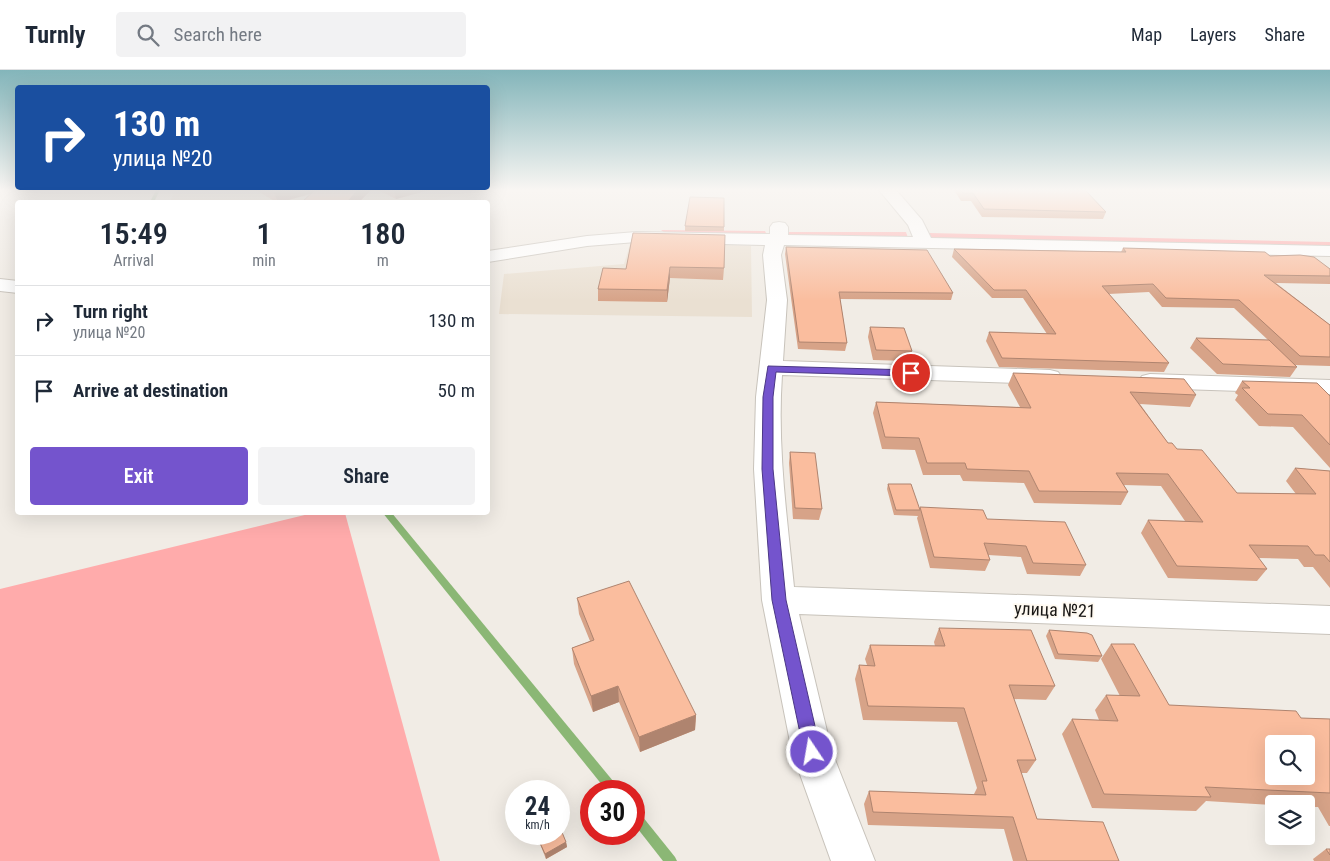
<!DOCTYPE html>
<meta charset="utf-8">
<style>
body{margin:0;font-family:"Roboto Condensed",sans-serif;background:#f2f2f3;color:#1f2937;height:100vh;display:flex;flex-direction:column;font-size:19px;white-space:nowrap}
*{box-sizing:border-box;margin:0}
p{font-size:16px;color:#747a83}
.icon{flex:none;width:28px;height:28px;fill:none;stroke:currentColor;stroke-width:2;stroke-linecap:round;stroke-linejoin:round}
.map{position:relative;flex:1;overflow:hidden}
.panel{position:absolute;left:15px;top:130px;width:475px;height:315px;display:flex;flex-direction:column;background:#fff;border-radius:5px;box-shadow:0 5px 20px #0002}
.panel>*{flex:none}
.guide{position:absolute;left:15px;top:15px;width:475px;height:105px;border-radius:5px;box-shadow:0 5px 20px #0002;background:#1a4fa0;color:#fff;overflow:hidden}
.buttons{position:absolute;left:1265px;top:665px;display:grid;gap:10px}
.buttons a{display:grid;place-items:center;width:50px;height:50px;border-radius:5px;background:#fff;box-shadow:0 5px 20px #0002;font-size:25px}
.speed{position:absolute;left:505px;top:710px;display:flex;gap:10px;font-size:25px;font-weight:700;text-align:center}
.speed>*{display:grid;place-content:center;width:65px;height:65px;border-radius:50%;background:#fff;box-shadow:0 5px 20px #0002;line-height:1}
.speed small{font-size:12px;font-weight:400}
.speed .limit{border:8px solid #d22;background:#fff;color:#111}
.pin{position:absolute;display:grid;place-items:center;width:42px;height:42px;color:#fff;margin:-21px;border:2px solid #fff;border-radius:50%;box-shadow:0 1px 5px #0007}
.me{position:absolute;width:55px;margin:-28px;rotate:348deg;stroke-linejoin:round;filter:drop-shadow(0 0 4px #0008)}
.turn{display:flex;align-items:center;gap:18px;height:105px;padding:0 15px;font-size:22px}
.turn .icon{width:65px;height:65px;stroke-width:2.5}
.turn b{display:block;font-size:35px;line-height:42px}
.eta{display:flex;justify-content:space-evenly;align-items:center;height:85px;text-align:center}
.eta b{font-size:30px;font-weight:600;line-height:35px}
.primary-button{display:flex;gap:10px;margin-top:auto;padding:10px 15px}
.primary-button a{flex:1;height:58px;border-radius:5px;background:#7454cd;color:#fff;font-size:20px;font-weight:600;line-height:58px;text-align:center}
.primary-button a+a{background:#f2f2f3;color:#1f2937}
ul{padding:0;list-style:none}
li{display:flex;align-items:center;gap:15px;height:70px;padding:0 15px;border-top:1px solid #e0e1e3}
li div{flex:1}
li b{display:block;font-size:19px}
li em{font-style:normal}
header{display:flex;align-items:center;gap:30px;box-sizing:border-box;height:70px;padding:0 25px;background:#fff;border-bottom:1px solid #e0e1e3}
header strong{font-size:24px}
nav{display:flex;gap:28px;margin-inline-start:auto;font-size:18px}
.search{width:350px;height:45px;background:#f2f2f3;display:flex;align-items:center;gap:12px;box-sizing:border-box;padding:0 18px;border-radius:5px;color:#747a83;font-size:19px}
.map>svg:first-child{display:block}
.built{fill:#eae0d2}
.green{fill:#ffabab}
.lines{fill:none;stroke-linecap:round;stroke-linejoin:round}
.stream{fill:#8bb775;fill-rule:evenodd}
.minor-casing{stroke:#c8c3bb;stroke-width:2}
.minor{fill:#fff;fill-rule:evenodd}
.wall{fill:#d7a388}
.shaded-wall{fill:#af846f}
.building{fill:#fabd9e;stroke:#af846f;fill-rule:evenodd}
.route{fill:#7454cd;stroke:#4b3785}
.labels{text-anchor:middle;stroke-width:4;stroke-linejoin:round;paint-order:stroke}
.near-street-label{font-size:18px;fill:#191715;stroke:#fffaf2}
</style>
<header>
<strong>Turnly</strong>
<div class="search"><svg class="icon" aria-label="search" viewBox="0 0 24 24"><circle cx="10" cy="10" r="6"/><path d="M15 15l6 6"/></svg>Search here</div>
<nav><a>Map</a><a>Layers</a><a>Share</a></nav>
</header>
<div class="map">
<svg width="1330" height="791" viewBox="0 0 1330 791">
<rect width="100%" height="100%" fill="#f1ece5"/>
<!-- built -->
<g class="built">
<path d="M175,120H455L460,123L429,132H170Z"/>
<path d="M631,171L751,176L752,247L499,244L504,204L624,194Z"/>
</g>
<!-- green -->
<g class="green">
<path d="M661,160L765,161L767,165L665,163Z"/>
<path d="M787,162H906L908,168L786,166Z"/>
<path d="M929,163L1330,172V178L932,169Z"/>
<path d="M313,443H345L440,791H0V519Z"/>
</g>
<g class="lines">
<!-- stream -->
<g class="stream">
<path d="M156,120H160L154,132H150Z"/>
<path d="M382,442H391L618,717L620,721H607Z"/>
<path d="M634,739L638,741L675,787L677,791H663L634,754Z"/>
</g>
<defs>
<g id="minor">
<path d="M879,120H896L922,150L931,168L1330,176V186L784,175L781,185L787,230L783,291L1050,300L1058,302L1062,307L1058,312L1050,314L782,305C777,376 787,447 794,517L1330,536V564L799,544L832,682L875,791H831L792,682L762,530L754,399L756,327L767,230L763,185L765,175L636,172L587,176L488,192V181L587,166L636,162L770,164V157L773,153L779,152L785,153L788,157V165L913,167L908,155Z"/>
<path d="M0,209L18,211V223L0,221Z"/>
<path d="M1150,304L1330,310V324L1150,318L1142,316L1138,311L1142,306Z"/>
</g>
</defs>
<!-- minor casing -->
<use href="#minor" class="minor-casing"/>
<!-- minor -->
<use href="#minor" class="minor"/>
</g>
<!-- wall -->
<g class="wall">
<path d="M256,120H371L359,132H303V131L311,124L281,132H276Z"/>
<path d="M378,120H429L396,129Z"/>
<path d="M954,120H1085L1106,142L1103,149L982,147L971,131H961Z"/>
<path d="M724,128V161H685V156Z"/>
<path d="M633,163L724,198L723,210L670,208L667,232L598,231V219L626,199Z"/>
<path d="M786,177L953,223L951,230L840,229L847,273L845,281L798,279L785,184Z"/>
<path d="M1123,178L1270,186L1330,199V214L1276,213L1330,255V296L1295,295L1297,297L1290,307L1217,304L1190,278L1196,268L1268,270L1234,238L1162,237L1149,222L1108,224L1169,293L1164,302L999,297L986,271L989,262L1047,264L1023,228H992L952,187L954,179L1121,182Z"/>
<path d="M870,257L912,281L909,291L873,290L868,267Z"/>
<path d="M1013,303L1196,325L1190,337L1140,334L1168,373L1237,423L1296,424L1286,411L1295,398L1330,401V518L1313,497H1304L1298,489L1258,488L1267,499L1257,511L1168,508L1141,463L1148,450L1185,451L1161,416L1124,415L1128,422L1121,435L1034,433L1024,413L963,411L960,405H923L915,380L882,379L873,343L876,332L1020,337L1008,315Z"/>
<path d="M1242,311L1330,326V398L1293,357L1259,356L1235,330L1238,325L1235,323Z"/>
<path d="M790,382L822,439L819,450L793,449L789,393Z"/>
<path d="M888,414L920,440V437L987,449L1086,495L1080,506L1027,504L1021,487L988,485L990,490L985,501L930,498L917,448L918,446L894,445L887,419Z"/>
<path d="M577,528L696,645L695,660L640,682L619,632L593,642L574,594L572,578L590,571L579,544Z"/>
<path d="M939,558L1055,616L1046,630L1014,629L1036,690L1027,703H1021L1037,749L1119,791H1013L1004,759L868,755L864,734L869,721L974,725V724L977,718L957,652L863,650L855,609L859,595H867L865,589L870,575L935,576L934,572Z"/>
<path d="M1049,560L1102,586L1098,592L1055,589L1046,566Z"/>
<path d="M1111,574L1169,635L1301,648L1330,649V756H1329L1318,737H1306V734H1274V735L1206,731L1196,741L1092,738L1062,664L1072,649L1099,650L1095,640L1106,625L1120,626L1101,589Z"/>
<path d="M536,764H559L566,772L567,777L546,789Z"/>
<path d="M1326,779H1330V791H1314L1313,789Z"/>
</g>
<!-- shaded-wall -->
<g class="shaded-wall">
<path d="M283,120H323L281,132H278L274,123Z"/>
<path d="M358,120H371L359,132H347Z"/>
<path d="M394,120H429L396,129Z"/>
<path d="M670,197V208L667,232V220Z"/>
<path d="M618,616L619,632L593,642L591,626Z"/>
<path d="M696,645L695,660L640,682L639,667Z"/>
<path d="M566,772L567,777L546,789L545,784Z"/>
</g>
<!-- building -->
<g class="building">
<path d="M270,120H283L274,123Z"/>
<path d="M315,120H358L347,132L303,131Z"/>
<path d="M961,120H1085L1106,142L984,139L973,123H963Z"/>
<path d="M690,127L724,128V157L685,156Z"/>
<path d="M633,163L725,165L724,198L670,197L667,220L598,219L603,198L626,199Z"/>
<path d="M786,177L927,180L953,223L839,222L847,273L799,272Z"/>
<path d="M1123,178L1265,182L1270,186L1300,185L1314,187L1330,199V206L1264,205L1330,255V287L1300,286L1239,230L1166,228L1153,214L1102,216L1169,293L1002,288L989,262L1056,264L1026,220H994L954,179L1126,182Z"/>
<path d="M870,257L904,258L912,281L876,280Z"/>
<path d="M1196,268L1269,270L1297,297L1223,294Z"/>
<path d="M1013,303L1184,309L1196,325L1130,322L1168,373H1172L1177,379L1202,380L1237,423L1316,424L1295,398L1330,401V492L1324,485H1315L1308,476L1249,475L1267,499L1177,496L1148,450L1203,452L1168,404L1116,403L1128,422L1039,421L1029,401L967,399L965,393H927L919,368L885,367L876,332L1031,338Z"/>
<path d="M1242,311L1317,313L1330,326V375L1302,345L1268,344L1242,318H1250Z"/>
<path d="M790,382L815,383L822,439L795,438Z"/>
<path d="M888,414H911L920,440H896Z"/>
<path d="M920,437L983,440L987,449L1065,452L1086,495L1033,493L1026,476L984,473L990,490L934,487Z"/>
<path d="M629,511L696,645L639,667L618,616L591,626L572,578L594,570L577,528Z"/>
<path d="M939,558L1031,560L1055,616L1009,615L1036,690H1017L1037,749L1103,752L1119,791H1027L1013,747L873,742L869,721L986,725L982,711H987L964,638L868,636L859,595L875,596L870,575L945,576Z"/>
<path d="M1049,560L1087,563L1092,565L1102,586L1058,584Z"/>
<path d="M1111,574H1134L1169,635L1296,641L1301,648L1330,649V723L1205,717L1211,727L1104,724L1072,649L1118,651L1106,625L1140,626ZM1274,674H1306V706H1274Z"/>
<path d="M559,755L566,772L545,784L536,764H559Z"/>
<path d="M1326,779H1330V785Z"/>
</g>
<!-- sky -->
<linearGradient id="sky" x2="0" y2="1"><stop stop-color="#83b5ba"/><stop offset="0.52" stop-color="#f9f6f3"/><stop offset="1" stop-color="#f9f6f3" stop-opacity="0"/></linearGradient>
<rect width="1330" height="231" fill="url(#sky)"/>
<!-- route -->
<path class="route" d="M768,296L911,300L916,303L911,306L776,302L773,327V399L786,530L821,682L818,688L812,690L807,688L804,682L772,530L762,399L763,327Z"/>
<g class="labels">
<!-- near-street labels -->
<g class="near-street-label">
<text transform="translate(1055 540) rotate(2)" y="6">улица №21</text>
</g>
</g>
</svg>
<div class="buttons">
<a><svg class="icon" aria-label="search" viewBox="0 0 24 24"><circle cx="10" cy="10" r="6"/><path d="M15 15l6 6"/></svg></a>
<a><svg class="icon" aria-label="layers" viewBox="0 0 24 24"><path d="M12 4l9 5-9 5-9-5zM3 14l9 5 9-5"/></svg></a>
</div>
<div class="speed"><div>24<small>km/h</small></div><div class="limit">30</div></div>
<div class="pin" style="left:911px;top:303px;background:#d93025"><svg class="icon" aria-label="arrive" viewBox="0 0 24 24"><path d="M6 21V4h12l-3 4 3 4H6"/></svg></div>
<svg class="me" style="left:812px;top:682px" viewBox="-20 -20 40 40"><circle r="17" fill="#7454cd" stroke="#fff" stroke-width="3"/><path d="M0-11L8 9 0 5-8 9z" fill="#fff"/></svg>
<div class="guide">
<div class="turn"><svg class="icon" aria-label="right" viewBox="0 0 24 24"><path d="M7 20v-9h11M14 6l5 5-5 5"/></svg><div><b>130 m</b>улица №20</div></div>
</div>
<section class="panel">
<div class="eta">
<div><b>15:49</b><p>Arrival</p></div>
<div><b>1</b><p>min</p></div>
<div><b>180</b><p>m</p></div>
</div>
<ul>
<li><svg class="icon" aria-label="right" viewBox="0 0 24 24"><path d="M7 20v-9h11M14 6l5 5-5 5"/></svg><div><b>Turn right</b><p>улица №20</p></div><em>130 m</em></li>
<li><svg class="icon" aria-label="arrive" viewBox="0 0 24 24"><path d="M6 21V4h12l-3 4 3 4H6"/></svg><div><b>Arrive at destination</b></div><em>50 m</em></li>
</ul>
<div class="primary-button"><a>Exit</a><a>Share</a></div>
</section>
</div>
